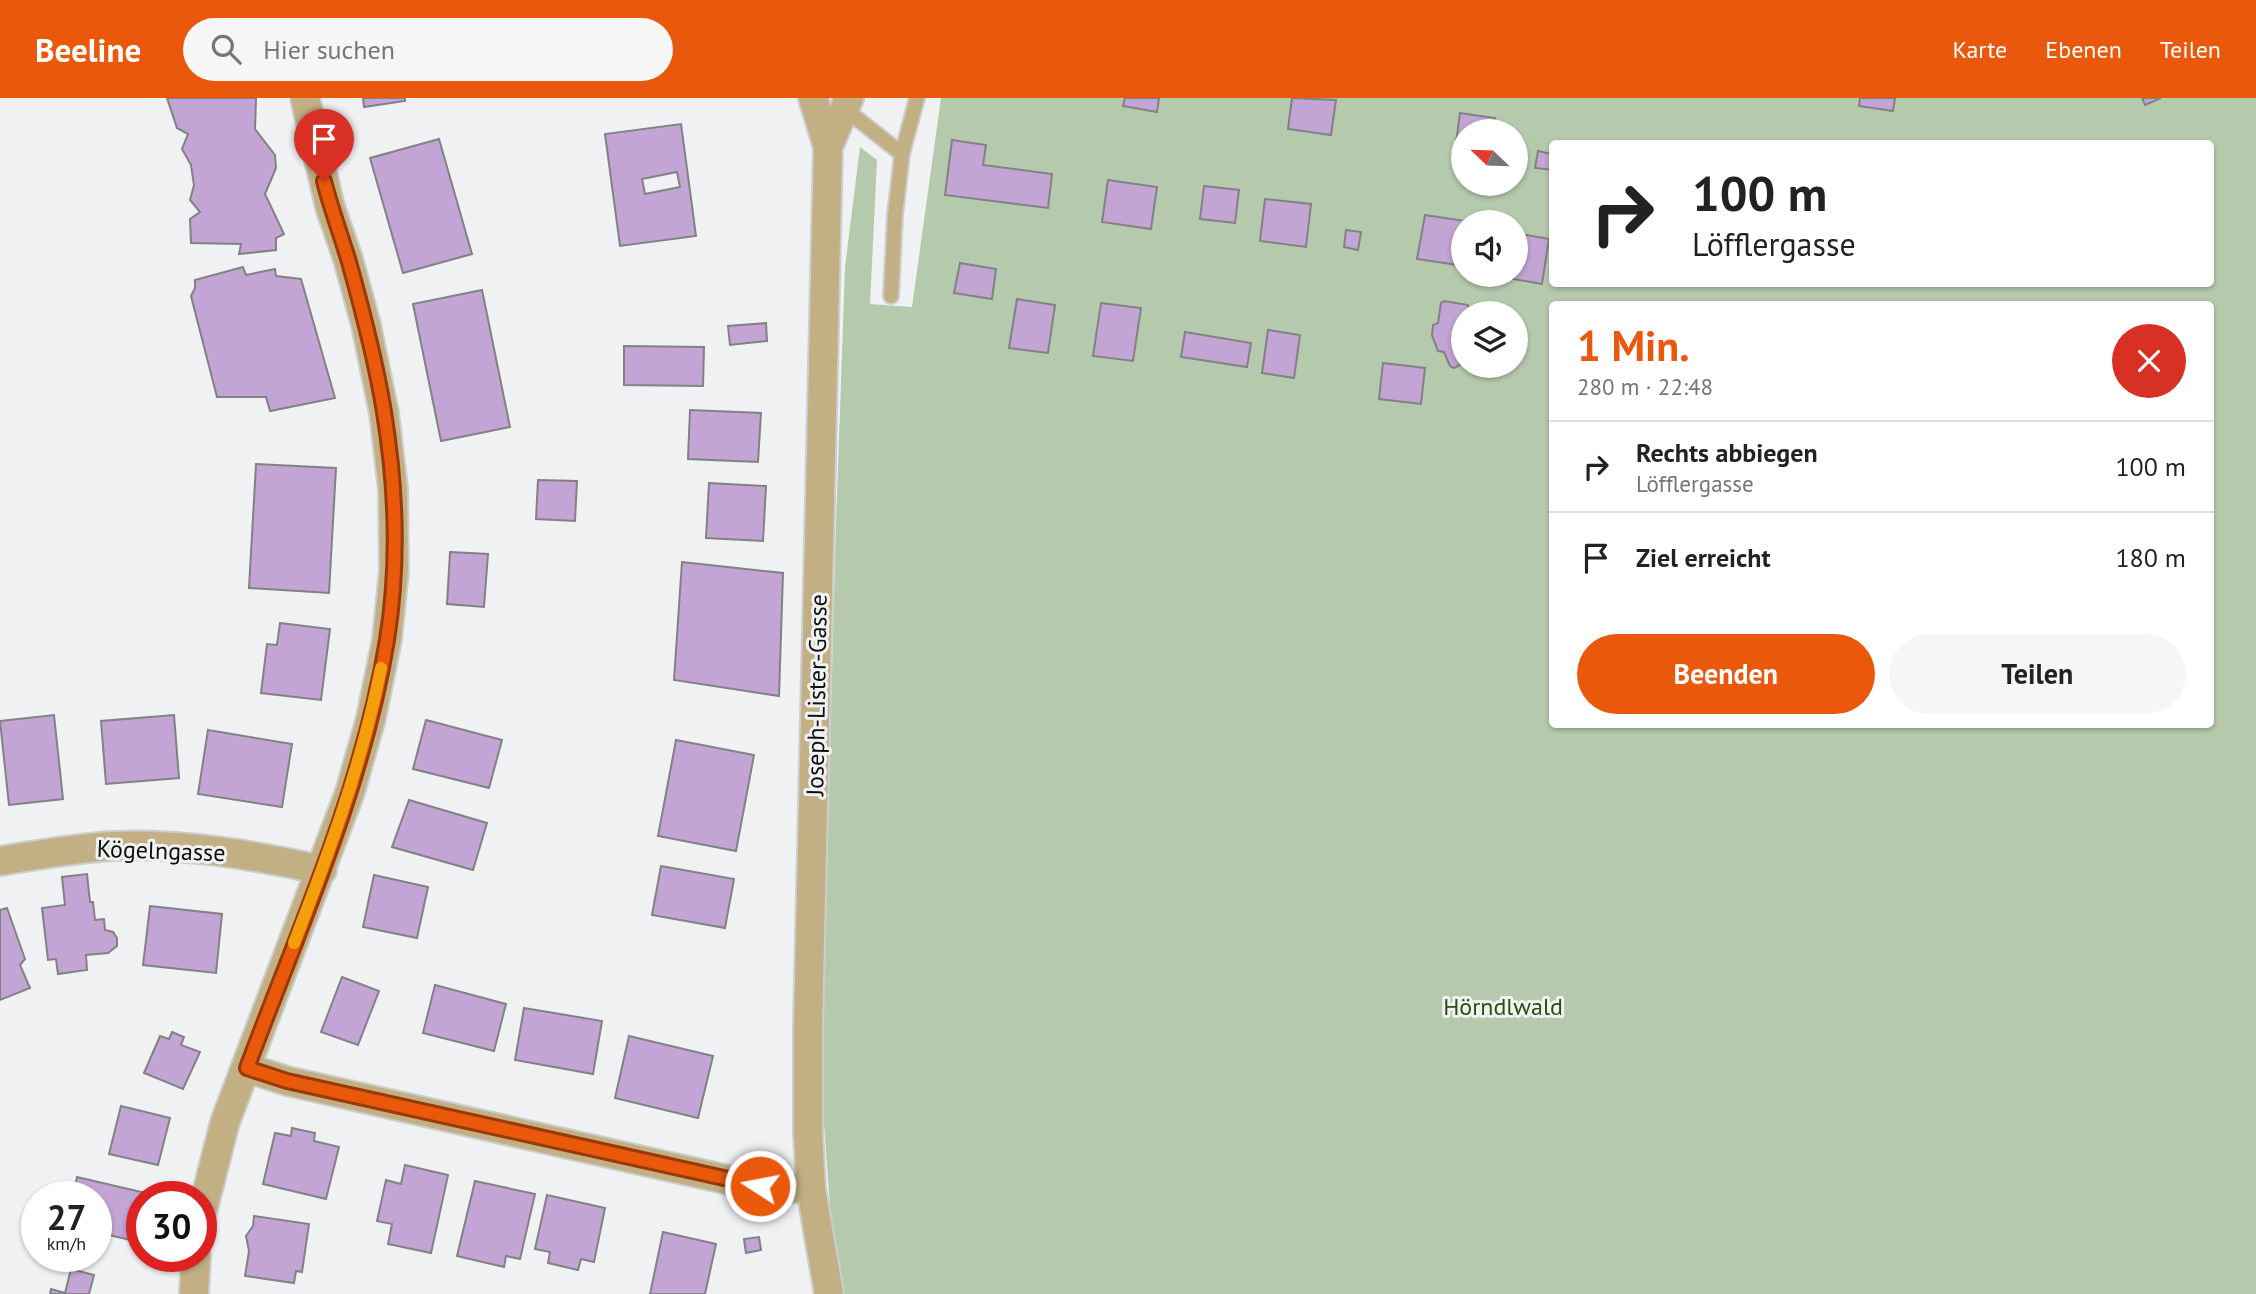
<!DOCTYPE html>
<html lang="de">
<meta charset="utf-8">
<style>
body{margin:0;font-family:"PT Sans",sans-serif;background:#f6f6f6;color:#222;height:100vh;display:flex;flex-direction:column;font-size:26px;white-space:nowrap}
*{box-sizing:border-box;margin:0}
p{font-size:23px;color:#767676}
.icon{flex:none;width:38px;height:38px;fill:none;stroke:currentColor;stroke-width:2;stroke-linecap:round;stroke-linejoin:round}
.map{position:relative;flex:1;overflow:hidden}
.side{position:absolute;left:1549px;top:203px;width:665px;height:427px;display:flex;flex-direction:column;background:#fff;border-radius:7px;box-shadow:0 2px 5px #0004}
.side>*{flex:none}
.guide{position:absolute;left:1549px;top:42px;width:665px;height:147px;border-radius:7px;box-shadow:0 2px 5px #0004;background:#fff;color:#222;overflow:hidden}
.needle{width:46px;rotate:293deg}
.fabs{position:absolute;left:1451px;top:21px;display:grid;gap:14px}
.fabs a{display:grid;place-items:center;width:77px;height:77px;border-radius:50%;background:#fff;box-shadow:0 2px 5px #0004;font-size:35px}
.speed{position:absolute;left:21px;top:1083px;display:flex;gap:14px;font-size:35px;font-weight:700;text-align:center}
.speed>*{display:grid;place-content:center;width:91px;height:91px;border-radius:50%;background:#fff;box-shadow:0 2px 5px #0004;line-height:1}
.speed small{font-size:18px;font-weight:400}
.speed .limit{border:10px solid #d22;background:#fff;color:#111}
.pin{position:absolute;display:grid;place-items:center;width:60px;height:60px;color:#fff;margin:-72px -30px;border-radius:50% 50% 50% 0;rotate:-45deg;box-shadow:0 0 7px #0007}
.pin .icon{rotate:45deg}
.me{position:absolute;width:77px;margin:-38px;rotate:281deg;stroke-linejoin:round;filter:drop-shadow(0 0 5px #0008)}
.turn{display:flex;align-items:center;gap:24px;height:147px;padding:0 28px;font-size:32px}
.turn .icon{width:91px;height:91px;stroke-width:2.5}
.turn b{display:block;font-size:49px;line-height:60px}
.round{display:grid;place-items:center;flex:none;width:74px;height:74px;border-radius:37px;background:#f6f6f6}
.overview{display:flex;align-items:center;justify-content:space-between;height:119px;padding:0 28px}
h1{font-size:42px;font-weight:700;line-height:52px;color:#ea580c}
.button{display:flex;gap:14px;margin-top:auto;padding:14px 28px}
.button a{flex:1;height:80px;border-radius:42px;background:#ea580c;color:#fff;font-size:28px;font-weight:700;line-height:80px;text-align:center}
.button a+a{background:#f6f6f6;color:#222}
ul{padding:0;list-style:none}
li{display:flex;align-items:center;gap:21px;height:91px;padding:0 28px;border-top:2px solid #e0e0e0}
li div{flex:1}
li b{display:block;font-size:26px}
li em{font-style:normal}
header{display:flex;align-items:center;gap:42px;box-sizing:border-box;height:98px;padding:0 35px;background:#ea580c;color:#fff}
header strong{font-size:33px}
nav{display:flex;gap:38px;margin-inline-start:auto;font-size:24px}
.search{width:490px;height:63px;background:#f6f6f6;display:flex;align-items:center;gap:18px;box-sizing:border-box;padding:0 24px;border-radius:38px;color:#767676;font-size:26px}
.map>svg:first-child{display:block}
.green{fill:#b5caac;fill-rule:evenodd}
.building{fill:#c2a4d5;stroke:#828183;stroke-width:2;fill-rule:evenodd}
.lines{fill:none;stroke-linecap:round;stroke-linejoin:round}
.lane-casing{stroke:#cccdce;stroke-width:18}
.street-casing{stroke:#cccdce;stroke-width:32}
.lane{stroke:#c2b084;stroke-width:14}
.street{stroke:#c2b084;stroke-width:28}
.route-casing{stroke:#983908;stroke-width:18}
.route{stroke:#ea580c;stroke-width:12}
.slow{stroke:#f59e0b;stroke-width:12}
.labels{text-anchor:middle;stroke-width:6;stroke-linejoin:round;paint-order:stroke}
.street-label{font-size:24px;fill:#0e0e0f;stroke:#f0f1f2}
.park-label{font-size:24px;fill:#265009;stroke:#f0f1f2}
</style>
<header>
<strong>Beeline</strong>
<div class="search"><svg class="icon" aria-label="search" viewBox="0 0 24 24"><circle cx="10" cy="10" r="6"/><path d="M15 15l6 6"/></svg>Hier suchen</div>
<nav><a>Karte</a><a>Ebenen</a><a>Teilen</a></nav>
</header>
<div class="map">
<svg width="2256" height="1196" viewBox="0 0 2256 1196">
<rect width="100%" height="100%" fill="#f0f1f2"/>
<!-- green -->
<path class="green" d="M941,0H2256V1196H843L830,1110L824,1026L823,908L836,426L845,169L860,49L877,62L870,206L912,209ZM1463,33H1516V86H1463ZM1552,46H2210V186H1552ZM1463,124H1516V177H1463ZM1552,206H2210V626H1552ZM1463,215H1516V268H1463Z"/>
<!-- building -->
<g class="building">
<path d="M167,0H256L255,31L275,57L276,70L265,96L284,136L276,140V152L239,156L241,146L191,145L190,121L200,114L190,102L194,87L191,67L182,51L188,36L177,30Z"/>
<path d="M363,0H405V3L364,9Z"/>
<path d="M1125,0H1159L1157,14L1123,8Z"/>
<path d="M1292,0L1336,2L1331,37L1288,31Z"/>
<path d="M1860,0H1895L1893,13L1859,8Z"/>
<path d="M2142,0H2161L2145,7Z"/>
<path d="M1460,15L1495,20L1493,33H1463V60L1454,59Z"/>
<path d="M681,26L696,138L620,148L605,36ZM677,74L680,89L645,96L642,81Z"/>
<path d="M439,41L472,156L403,175L370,60Z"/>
<path d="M952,42L986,47L983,67L1052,76L1048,110L945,97Z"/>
<path d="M1538,53L1552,56V72L1535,70Z"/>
<path d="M1108,82L1157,89L1151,131L1102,124Z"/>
<path d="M1204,88L1239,92L1235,125L1200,121Z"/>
<path d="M1265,101L1311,106L1306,149L1260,143Z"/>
<path d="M1425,117L1465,123L1458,167L1417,161Z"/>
<path d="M1346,132L1361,134L1358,152L1344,149Z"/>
<path d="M1516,135L1549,141L1542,186L1497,178L1516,177Z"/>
<path d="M960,165L996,171L992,201L954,195Z"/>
<path d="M243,169L246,177L275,171L276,178L301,181L335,300L270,313L266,299H217L191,198L195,190V182Z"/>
<path d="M482,192L510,329L441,343L413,206Z"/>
<path d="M1017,201L1055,207L1048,255L1009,250Z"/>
<path d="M1444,203L1468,207L1469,213L1468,215H1463V265L1454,270L1450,268L1444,254L1438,253L1432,237L1433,227L1438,225L1441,205Z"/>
<path d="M1101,205L1141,210L1133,263L1093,258Z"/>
<path d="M766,225L767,243L730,247L728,228Z"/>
<path d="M1268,232L1300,237L1294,280L1262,275Z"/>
<path d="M1185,234L1251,245L1247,269L1181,259Z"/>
<path d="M624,248L704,249L703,288L624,287Z"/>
<path d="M1383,265L1425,270L1421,306L1379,301Z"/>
<path d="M690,312L761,315L758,364L688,361Z"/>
<path d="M256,366L336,370L329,495L249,490Z"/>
<path d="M538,382L577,383L575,423L536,421Z"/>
<path d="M709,385L766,388L763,443L706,440Z"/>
<path d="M450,454L488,456L484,509L447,506Z"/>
<path d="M682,464L783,475L779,598L674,582Z"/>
<path d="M280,525L330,531L321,602L261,595L267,546L277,547Z"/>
<path d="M54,617L63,701L9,707L0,623Z"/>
<path d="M174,617L179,680L106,686L101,623Z"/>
<path d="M426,622L502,642L489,690L413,671Z"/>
<path d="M208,632L292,646L282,709L198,696Z"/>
<path d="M676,642L754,657L736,753L658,738Z"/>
<path d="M409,702L487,725L473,772L392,749Z"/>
<path d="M661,768L734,781L725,830L652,817Z"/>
<path d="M87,776L90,804H93L95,822L104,821L105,832L113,834L117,840V848L108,855L86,857L87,872L58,876L56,861L48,862L42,810L65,807L62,779Z"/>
<path d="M374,777L428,789L417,840L363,829Z"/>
<path d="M150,808L222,816L216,875L143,867Z"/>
<path d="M7,810L25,861L20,867L30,890L0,902V812Z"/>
<path d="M342,879L379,893L358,947L321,934Z"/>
<path d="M435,887L506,906L494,953L423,935Z"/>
<path d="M524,910L602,923L593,976L515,962Z"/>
<path d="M172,934L184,939L181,947L200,954L183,991L144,975L160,938L169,941Z"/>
<path d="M629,938L713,958L698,1020L615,1000Z"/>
<path d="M121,1008L170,1020L158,1067L109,1056Z"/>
<path d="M292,1030L315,1035L314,1043L339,1049L326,1101L263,1086L275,1035L291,1038Z"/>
<path d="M405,1067L448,1077L431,1155L388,1146L392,1126L377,1123L386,1082L401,1086Z"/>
<path d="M77,1079L150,1096V1099H142V1133L139,1144L96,1134V1099H73Z"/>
<path d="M475,1083L535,1096L520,1161L506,1158L504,1169L457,1158Z"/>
<path d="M547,1097L605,1110L594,1164L581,1161L578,1172L548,1165L550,1154L535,1151Z"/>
<path d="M254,1118L309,1126L302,1174L296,1173L294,1185L245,1178L249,1153L246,1138L253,1128Z"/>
<path d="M663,1134L716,1146L705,1196H650Z"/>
<path d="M759,1139L761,1152L746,1155L744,1141Z"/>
<path d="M71,1171L94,1177L89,1196H50L51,1191L65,1195Z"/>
</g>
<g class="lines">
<defs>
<g id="lane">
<path d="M846,12L902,56"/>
<path d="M891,198L895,117L902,56L917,0"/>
</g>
<g id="street">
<path d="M813,0L828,49"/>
<path d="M0,763C37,757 75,750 113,748C183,745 254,757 322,772"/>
<path d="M247,970L287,983L733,1083L759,1088L811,1091"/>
<path d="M201,1118L225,1024L350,694L371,620L387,541L394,473L393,391L384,315L366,227L348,161L330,109L305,0"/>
<path d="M194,1196L196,1158"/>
<path d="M829,1196L811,1091L808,1034V929L828,49L849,0"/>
</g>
</defs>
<!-- lane casing -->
<use href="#lane" class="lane-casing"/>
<!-- street casing -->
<use href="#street" class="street-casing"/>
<!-- lane -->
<use href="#lane" class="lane"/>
<!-- street -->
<use href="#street" class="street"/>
</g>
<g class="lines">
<defs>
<path id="route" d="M324,83C331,111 341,137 349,164C363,214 376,264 384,314C396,388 399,467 387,542C363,690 299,830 247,970L287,983L760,1088"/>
</defs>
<!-- route casing -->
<use href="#route" class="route-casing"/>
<!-- route -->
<use href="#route" class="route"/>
<!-- slow -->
<path class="slow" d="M294,845C329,755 362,665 381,570"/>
</g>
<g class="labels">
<!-- street labels -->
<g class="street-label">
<text transform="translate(817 597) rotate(-89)" y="8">Joseph-Lister-Gasse</text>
<text transform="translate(161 753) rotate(2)" y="8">Kögelngasse</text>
</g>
<!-- park labels -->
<g class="park-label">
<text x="1503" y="917">Hörndlwald</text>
</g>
</g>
</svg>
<div class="fabs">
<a><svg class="needle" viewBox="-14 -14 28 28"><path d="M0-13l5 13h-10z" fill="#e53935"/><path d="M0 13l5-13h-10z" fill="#767676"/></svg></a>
<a><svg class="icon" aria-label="sound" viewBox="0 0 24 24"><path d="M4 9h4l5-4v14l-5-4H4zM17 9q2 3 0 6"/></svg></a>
<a><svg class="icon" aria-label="layers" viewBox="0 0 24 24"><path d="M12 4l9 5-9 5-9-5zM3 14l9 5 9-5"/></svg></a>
</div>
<div class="speed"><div>27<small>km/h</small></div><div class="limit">30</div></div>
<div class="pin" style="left:324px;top:83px;background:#d93025"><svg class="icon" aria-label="arrive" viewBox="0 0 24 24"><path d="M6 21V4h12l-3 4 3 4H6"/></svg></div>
<svg class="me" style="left:760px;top:1088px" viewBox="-20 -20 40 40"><circle r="17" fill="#ea580c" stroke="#fff" stroke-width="3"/><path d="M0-11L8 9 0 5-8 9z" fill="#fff"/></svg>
<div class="guide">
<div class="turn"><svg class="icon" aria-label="right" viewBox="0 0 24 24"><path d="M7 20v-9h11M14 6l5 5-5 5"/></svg><div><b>100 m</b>Löfflergasse</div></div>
</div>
<section class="side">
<div class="overview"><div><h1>1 Min.</h1><p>280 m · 22:48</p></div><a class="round" style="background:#d93025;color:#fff"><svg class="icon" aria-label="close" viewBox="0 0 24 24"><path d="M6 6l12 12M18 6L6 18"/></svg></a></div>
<ul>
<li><svg class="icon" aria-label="right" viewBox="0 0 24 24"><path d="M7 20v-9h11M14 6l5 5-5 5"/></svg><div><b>Rechts abbiegen</b><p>Löfflergasse</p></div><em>100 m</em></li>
<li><svg class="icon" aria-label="arrive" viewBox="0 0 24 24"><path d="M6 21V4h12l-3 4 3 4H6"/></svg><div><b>Ziel erreicht</b></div><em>180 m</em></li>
</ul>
<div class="button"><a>Beenden</a><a>Teilen</a></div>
</section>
</div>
